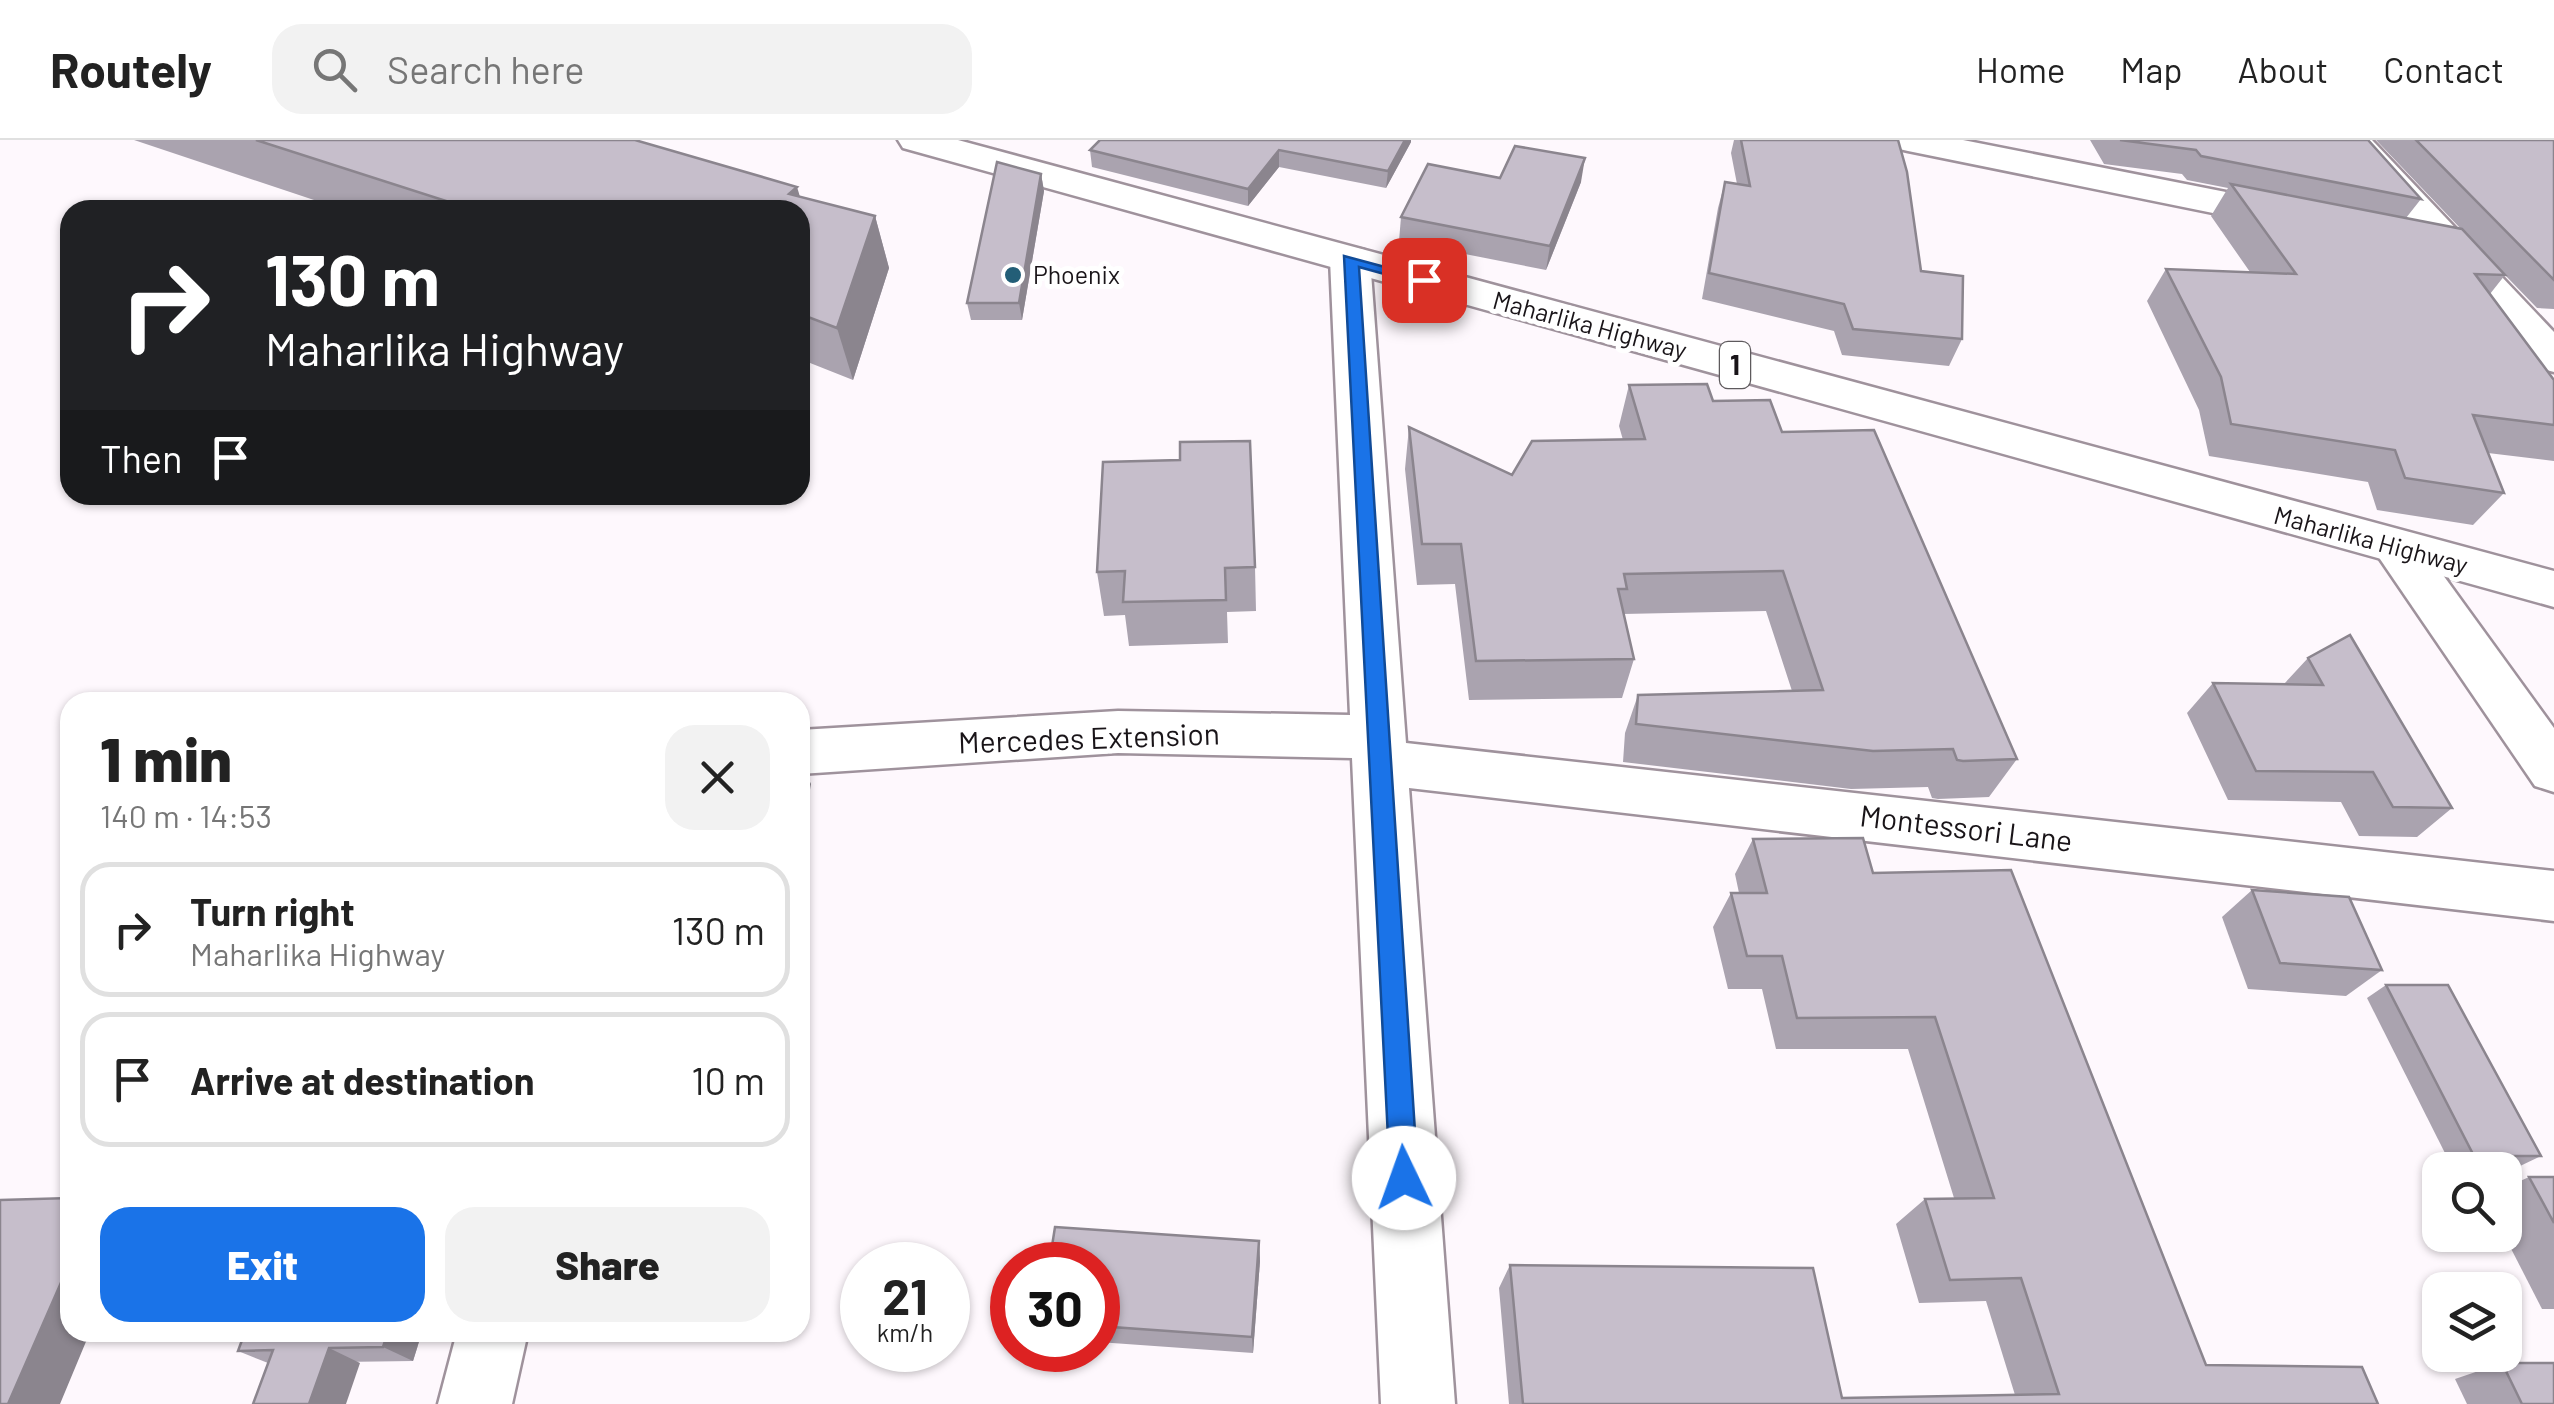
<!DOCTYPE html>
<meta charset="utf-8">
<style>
body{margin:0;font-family:Barlow,sans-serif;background:#f2f2f2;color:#222;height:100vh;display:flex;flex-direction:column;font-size:38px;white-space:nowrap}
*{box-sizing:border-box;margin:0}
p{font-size:32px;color:#767676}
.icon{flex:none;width:55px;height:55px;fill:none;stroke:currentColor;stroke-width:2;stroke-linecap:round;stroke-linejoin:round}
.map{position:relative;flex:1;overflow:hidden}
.details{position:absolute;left:60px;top:552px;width:750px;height:650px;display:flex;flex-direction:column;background:#fff;border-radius:30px;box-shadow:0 2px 8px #0004}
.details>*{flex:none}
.hud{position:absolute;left:60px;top:60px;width:750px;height:305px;border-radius:30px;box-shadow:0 2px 8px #0004;background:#202124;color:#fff;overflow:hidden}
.tools{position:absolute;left:2422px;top:1012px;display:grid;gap:20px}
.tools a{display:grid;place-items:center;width:100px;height:100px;border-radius:20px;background:#fff;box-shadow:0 2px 8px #0004;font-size:50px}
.speed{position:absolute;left:840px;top:1102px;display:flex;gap:20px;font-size:50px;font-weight:700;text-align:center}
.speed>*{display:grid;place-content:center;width:130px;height:130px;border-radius:50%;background:#fff;box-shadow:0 2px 8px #0004;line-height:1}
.speed small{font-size:25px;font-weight:400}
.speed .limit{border:15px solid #d22;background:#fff;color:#111}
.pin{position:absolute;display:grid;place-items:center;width:85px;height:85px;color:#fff;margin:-42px;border-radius:20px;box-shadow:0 5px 15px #0006}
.me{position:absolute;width:110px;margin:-55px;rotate:357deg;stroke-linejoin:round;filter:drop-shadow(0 0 8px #0008)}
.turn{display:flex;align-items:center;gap:35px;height:210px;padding:0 40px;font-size:45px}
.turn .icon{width:130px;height:130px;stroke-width:2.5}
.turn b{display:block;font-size:70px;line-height:85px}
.then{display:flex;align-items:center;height:95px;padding:0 40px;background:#0003;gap:20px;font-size:38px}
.round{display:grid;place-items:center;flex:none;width:105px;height:105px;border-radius:30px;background:#f2f2f2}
.head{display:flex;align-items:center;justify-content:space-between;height:170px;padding:0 40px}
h1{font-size:60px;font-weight:800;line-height:75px}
.cta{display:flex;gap:20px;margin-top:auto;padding:20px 40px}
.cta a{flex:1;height:115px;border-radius:30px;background:#1a73e8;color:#fff;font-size:40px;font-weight:800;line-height:115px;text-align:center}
.cta a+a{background:#f2f2f2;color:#222}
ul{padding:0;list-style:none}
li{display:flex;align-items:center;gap:30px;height:135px;margin:0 20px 15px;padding:0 20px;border:5px solid #e0e0e0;border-radius:30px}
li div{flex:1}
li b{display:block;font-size:38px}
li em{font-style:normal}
header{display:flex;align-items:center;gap:60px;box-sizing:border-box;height:140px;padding:0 50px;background:#fff;border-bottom:2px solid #e0e0e0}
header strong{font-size:48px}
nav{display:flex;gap:55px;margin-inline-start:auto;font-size:35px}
.search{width:700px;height:90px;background:#f2f2f2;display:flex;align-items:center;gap:25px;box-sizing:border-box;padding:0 35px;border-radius:30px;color:#767676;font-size:38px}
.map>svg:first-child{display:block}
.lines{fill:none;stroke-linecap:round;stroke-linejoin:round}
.minor-casing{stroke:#9f929c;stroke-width:5}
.trunk-casing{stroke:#9f929c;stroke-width:5}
.minor{fill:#fff;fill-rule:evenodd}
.trunk{fill:#fff;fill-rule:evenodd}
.wall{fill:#aaa3af}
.shaded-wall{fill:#8b858e}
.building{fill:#c6becb;stroke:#8b858e;stroke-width:2.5}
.route{fill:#1a73e8;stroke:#114b97;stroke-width:2.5}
.poi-dot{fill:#235e77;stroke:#fff;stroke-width:4}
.labels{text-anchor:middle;stroke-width:10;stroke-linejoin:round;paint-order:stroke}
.far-poi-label{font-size:25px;fill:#191418;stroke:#fff;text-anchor:start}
.far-street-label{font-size:25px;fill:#191418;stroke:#fff}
.shield{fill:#fff;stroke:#5e5a5d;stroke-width:2.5}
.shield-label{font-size:28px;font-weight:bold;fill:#191418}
.street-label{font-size:30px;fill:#191418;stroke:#fff}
</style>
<header>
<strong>Routely</strong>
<div class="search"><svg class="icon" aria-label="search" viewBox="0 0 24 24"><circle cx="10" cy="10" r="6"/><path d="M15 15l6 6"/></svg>Search here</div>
<nav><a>Home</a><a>Map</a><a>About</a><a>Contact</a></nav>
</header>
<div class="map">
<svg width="2554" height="1264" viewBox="0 0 2554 1264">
<rect width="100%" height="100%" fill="#fef8fd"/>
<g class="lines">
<defs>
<g id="minor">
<path d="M1890,0H1963L2292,65L2306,69L2311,77L2306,85L2292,89L1908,11L1895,8Z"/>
<path d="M2334,0H2372L2554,192V232L2539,228Z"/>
<path d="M1350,107L1364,110L1370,119L1406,603L2554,731V781L1409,648L1455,1264H1381L1352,618L1118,613L800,634V590L1118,571L1350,575L1330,119L1336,110Z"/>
<path d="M2397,390L2414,395L2554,588V652L2535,646L2380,419L2373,407L2380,395Z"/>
<path d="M457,1192H528L512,1264H438Z"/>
</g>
<path id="trunk" d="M898,0H958L2554,431V467L903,8Z"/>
</defs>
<!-- minor casing -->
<use href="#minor" class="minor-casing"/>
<!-- trunk casing -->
<use href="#trunk" class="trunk-casing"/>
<!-- minor -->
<use href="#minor" class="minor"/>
<!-- trunk -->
<use href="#trunk" class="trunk"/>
</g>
<!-- wall -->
<g class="wall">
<path d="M134,0H635L800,57L875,76L889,128L853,240L800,219V70H344Z"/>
<path d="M1734,0H1898L1921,131L1962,199L1949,226L1842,215L1834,191L1702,159L1718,68L1725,42L1737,44L1731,13Z"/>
<path d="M2090,0H2368L2421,59L2406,78L2461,89L2376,0H2554V169L2537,168L2505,135L2490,154L2554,285V321L2488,313L2504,353L2473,385L2377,370L2368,342L2209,316L2199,270L2147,161L2166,129L2250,132L2211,76L2228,48L2187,40L2182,34L2104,24Z"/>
<path d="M1411,2L1386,48L1279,27L1248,66L1092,27L1090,10Z"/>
<path d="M1041,34L1044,51L1022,180H971L967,163Z"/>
<path d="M1500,38L1581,42L1546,130L1399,101L1401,77Z"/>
<path d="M1629,245L1713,261L1782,292L2017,619L1989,657L1938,659L1932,658L1928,647L1851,649L1623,622L1625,593L1638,555L1792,551L1766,471L1623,474L1634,519L1622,558L1469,560L1455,444L1417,445L1405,329L1409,287L1512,335L1623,300L1619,286Z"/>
<path d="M1255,427L1256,471L1227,472L1228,503L1129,506L1125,475L1104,476L1097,432Z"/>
<path d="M2308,518L2452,668L2417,697L2359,696L2341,662L2228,660L2187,573L2213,543L2284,544Z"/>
<path d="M1753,699L1873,733L2206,1225L2378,1264H1509L1499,1148L1510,1125L1842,1258L2015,1255L1986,1161L1919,1163L1896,1084L1925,1059L1954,1058L1908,909H1776L1762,849H1728L1713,787L1731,753H1739L1735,734Z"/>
<path d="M2252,750L2382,830L2346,856L2248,849L2222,777Z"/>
<path d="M2386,845L2541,1016L2518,1027H2452L2367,858Z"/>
<path d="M2529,1037H2554V1169H2542L2504,1095L2505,1048Z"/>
<path d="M1259,1101L1260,1121L1253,1213L1098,1202V1125Z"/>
<path d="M422,1192L413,1221L268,1223L238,1211Z"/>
<path d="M2502,1223L2554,1264H2467L2455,1239Z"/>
</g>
<!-- shaded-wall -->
<g class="shaded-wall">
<path d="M1405,0H1411V2L1386,48L1388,31Z"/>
<path d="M1279,10V27L1248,66V49Z"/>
<path d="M1585,18L1581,42L1546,130L1550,106Z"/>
<path d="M1041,34L1044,51L1022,180L1019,163Z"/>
<path d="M797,47L813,99L789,54Z"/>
<path d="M875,76L889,128L853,240L837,188Z"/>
<path d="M800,620L811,644L800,705Z"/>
<path d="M1259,1101L1260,1121L1253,1213L1252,1197Z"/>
<path d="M70,1122V1192H90L60,1264H8Z"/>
<path d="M388,1192H422L413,1221L383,1207Z"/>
<path d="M329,1208L360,1223L346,1264H309Z"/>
</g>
<!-- building -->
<g class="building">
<path d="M256,0H635L797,47L789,54L875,76L837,188L800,174V70H474Z"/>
<path d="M1100,0H1405L1388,31L1279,10L1248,49L1090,10Z"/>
<path d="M1741,0H1898L1907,32L1921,131L1963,136L1962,199L1853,189L1844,164L1709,133L1725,42L1750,46Z"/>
<path d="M2120,0H2368L2421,59L2201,16L2196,10Z"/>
<path d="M2416,0H2554V140Z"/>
<path d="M1515,6L1585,18L1550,106L1401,77L1428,24L1500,38Z"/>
<path d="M997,22L1041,34L1019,163H967Z"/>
<path d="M2231,44L2462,89L2505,135L2475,134L2554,240V285L2473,275L2504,353L2405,338L2395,310L2231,284L2221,237L2166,129L2296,134Z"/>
<path d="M1707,244L1713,261L1770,260L1782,292L1874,290L2017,619L1963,621L1957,620L1953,609L1873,611L1636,584L1638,555L1823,550L1783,431L1624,434L1627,449H1618L1634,519L1476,521L1461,404H1422L1409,287L1512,335L1532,301L1645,299L1629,245Z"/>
<path d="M1250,301L1255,427L1225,428L1226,460L1123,462L1125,431L1097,432L1103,322L1180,320V302Z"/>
<path d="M2350,495L2452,668L2393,667L2373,632L2256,631L2213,543L2323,545L2308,518Z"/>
<path d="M1863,698L1873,733L2011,730L2206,1225L2362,1227L2378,1264H1523L1510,1125L1813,1128L1842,1258L2059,1254L2021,1138L1950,1140L1925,1059L1994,1058L1935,877L1797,878L1782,816H1747L1731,753H1767L1753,699Z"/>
<path d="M2252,750L2349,757L2382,830L2280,823Z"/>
<path d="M2386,845H2448L2541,1016H2474Z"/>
<path d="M2529,1037H2554V1083Z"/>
<path d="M70,1058V1122L8,1264H0V1060Z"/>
<path d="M1055,1087L1259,1101L1252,1197L1098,1186V1125H1049Z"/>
<path d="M245,1192H388L383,1207L329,1208L309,1264H253L273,1210L238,1211Z"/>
<path d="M2502,1223H2554V1264H2522Z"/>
</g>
<!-- route -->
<path class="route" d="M1344,116L1433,140L1424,145L1359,127L1418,1038L1414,1047L1404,1051L1394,1047L1390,1038Z"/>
<!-- markers -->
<circle class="poi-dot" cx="1013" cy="135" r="10"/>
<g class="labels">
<!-- far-poi labels -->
<g class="far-poi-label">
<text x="1033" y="144">Phoenix</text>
</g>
<!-- far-street labels -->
<g class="far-street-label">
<text transform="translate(1590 185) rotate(15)" y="9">Maharlika Highway</text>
<text transform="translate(2371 400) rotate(15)" y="9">Maharlika Highway</text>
</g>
<!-- shield labels -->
<rect class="shield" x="1720" y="202" width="30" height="46" rx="8"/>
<g class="shield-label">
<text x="1735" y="235">1</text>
</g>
<!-- street labels -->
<g class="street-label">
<text transform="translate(1089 599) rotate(-2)" y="10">Mercedes Extension</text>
<text transform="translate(1966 689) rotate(7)" y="10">Montessori Lane</text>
</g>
</g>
</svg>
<div class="tools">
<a><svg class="icon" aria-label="search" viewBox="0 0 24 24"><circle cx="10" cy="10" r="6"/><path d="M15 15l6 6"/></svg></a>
<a><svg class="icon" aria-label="layers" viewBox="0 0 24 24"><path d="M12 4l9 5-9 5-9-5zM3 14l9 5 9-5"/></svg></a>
</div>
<div class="speed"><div>21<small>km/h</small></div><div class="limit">30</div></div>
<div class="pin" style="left:1424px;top:140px;background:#d93025"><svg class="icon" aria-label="arrive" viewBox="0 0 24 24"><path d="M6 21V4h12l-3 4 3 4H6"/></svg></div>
<svg class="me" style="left:1404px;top:1038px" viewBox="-20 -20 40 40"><circle r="19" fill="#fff"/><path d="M0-13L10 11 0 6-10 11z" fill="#1a73e8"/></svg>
<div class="hud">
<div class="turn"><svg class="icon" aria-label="right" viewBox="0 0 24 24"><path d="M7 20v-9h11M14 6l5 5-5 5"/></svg><div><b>130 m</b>Maharlika Highway</div></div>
<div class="then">Then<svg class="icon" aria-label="arrive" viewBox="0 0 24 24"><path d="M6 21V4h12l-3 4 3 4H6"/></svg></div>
</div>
<section class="details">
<div class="head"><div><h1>1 min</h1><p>140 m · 14:53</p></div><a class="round"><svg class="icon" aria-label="close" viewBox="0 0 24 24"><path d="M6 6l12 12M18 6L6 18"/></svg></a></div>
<ul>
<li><svg class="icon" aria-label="right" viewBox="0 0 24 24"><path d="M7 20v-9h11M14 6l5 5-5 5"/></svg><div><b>Turn right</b><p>Maharlika Highway</p></div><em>130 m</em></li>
<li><svg class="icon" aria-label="arrive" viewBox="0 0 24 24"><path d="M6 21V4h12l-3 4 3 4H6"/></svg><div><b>Arrive at destination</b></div><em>10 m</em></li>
</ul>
<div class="cta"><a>Exit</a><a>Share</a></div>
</section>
</div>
